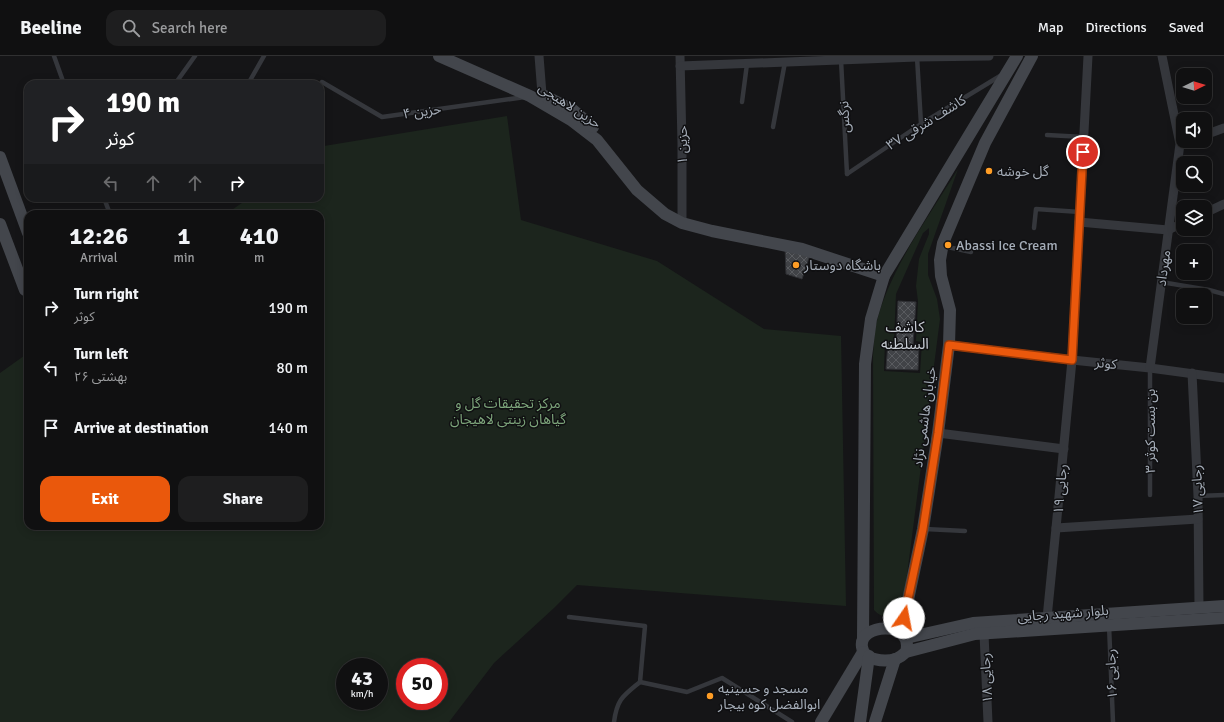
<!DOCTYPE html>
<meta charset="utf-8">
<style>
body{margin:0;font-family:Signika,"Noto Sans Arabic",sans-serif;background:#1e1e1f;color:#f1f3f6;height:100vh;display:flex;flex-direction:column;font-size:15px;white-space:nowrap}
*{box-sizing:border-box;margin:0}
p{font-size:13px;color:#9c9d9f}
.icon{flex:none;width:22px;height:22px;fill:none;stroke:currentColor;stroke-width:2;stroke-linecap:round;stroke-linejoin:round}
.map{position:relative;flex:1;overflow:hidden}
.details{position:absolute;left:24px;top:154px;width:300px;height:320px;display:flex;flex-direction:column;background:#101011;border-radius:12px;box-shadow:0 2px 10px #0003,0 0 0 1px #303031}
.details>*{flex:none}
.hud{position:absolute;left:24px;top:24px;width:300px;height:122px;border-radius:12px;box-shadow:0 2px 10px #0003,0 0 0 1px #303031;background:#202124;color:#fff;overflow:hidden}
.needle{width:26px;rotate:85deg}
.controls{position:absolute;left:1176px;top:12px;display:grid;gap:8px}
.controls a{display:grid;place-items:center;width:36px;height:36px;border-radius:8px;background:#101011;box-shadow:0 2px 10px #0003,0 0 0 1px #303031;font-size:20px}
.speed{position:absolute;left:336px;top:602px;display:flex;gap:8px;font-size:20px;font-weight:700;text-align:center}
.speed>*{display:grid;place-content:center;width:52px;height:52px;border-radius:50%;background:#101011;box-shadow:0 2px 10px #0003,0 0 0 1px #303031;line-height:1}
.speed small{font-size:10px;font-weight:400}
.speed .limit{border:6px solid #d22;background:#fff;color:#111}
.pin{position:absolute;display:grid;place-items:center;width:34px;height:34px;color:#fff;margin:-17px;border:2px solid #fff;border-radius:50%;box-shadow:0 1px 4px #0007}
.me{position:absolute;width:44px;margin:-22px;rotate:12deg;stroke-linejoin:round;filter:drop-shadow(0 0 3px #0008)}
.turn{display:flex;align-items:center;gap:14px;height:84px;padding:0 16px;font-size:18px}
.turn .icon{width:52px;height:52px;stroke-width:2.5}
.turn b{display:block;font-size:28px;line-height:34px}
.lanes{display:flex;align-items:center;height:38px;padding:0 16px;background:#0003;justify-content:center;gap:20px;direction:ltr}
.lanes .off{opacity:.35}
.eta{display:flex;justify-content:space-evenly;align-items:center;height:68px;text-align:center}
.eta b{font-size:24px;font-weight:700;line-height:28px}
.primary-button{display:flex;gap:8px;margin-top:auto;padding:8px 16px}
.primary-button a{flex:1;height:46px;border-radius:12px;background:#ea580c;color:#fff;font-size:16px;font-weight:700;line-height:46px;text-align:center}
.primary-button a+a{background:#1e1e1f;color:#f1f3f6}
ul{padding:0;list-style:none}
li{display:flex;align-items:center;gap:12px;height:60px;padding:0 16px}
li div{flex:1}
li b{display:block;font-size:15px}
li em{font-style:normal}
header{display:flex;align-items:center;gap:24px;box-sizing:border-box;height:56px;padding:0 20px;background:#101011;border-bottom:1px solid #303031}
header strong{font-size:19px}
nav{display:flex;gap:22px;margin-inline-start:auto;font-size:14px}
.search{width:280px;height:36px;background:#1e1e1f;display:flex;align-items:center;gap:10px;box-sizing:border-box;padding:0 14px;border-radius:12px;color:#9c9d9f;font-size:15px}
.map>svg:first-child{display:block}
.green{fill:#1c251d;fill-rule:evenodd}
.building{fill:url(#building-cross-hatch);stroke:#2e2f33}
.lines{fill:none;stroke-linecap:round;stroke-linejoin:round}
.lane{stroke:#35373c;stroke-width:4.5}
.street{stroke:#35373c;stroke-width:9}
.secondary{stroke:#43464c;stroke-width:12}
.route-casing{stroke:#983908;stroke-width:10}
.route{stroke:#ea580c;stroke-width:7}
.poi-dot{fill:#ff9d25;stroke:#101012;stroke-width:1.5}
.labels{text-anchor:middle;stroke-width:3;stroke-linejoin:round;paint-order:stroke}
.street-label{font-size:14px;fill:#a5adb8;stroke:#101012}
.poi-label{font-size:14px;fill:#a5adb8;stroke:#101012;text-anchor:start}
.park-label{font-size:14px;fill:#7da57b;stroke:#101012}
.neighbourhood-label{font-size:15px;fill:#c7ccd4;stroke:#101012}
</style>
<header>
<strong>Beeline</strong>
<div class="search"><svg class="icon" aria-label="search" viewBox="0 0 24 24"><circle cx="10" cy="10" r="6"/><path d="M15 15l6 6"/></svg>Search here</div>
<nav><a>Map</a><a>Directions</a><a>Saved</a></nav>
</header>
<div class="map">
<svg width="1224" height="666" viewBox="0 0 1224 666">
<defs>
<pattern id="building-cross-hatch" width="8" height="8" patternUnits="userSpaceOnUse"><rect width="8" height="8" fill="#414347"/><path d="M0 0l8 8M0 8l8-8" fill="none" stroke="#595b5f"/></pattern>
</defs>
<rect width="100%" height="100%" fill="#151517"/>
<!-- green -->
<g class="green">
<path d="M507,60L521,164L657,205L764,273L841,280L846,550L577,529L554,552L494,607L449,666H0V317L28,297V470H320V158H226L249,142H320V93L324,90ZM345,611H379V645H345ZM405,611H439V645H405Z"/>
<path d="M958,113L928,198V219L937,243L940,263L903,550C897,564 883,564 874,554L873,300C874,290 874,279 876,269C888,216 929,160 958,113ZM929,172V178L919,203L916,230L918,245L916,285L922,286L920,317L884,315L885,285H894L896,238L923,177Z"/>
</g>
<!-- building -->
<g class="building">
<path d="M785,191L810,199L802,223L786,218Z"/>
<path d="M898,245L916,246L913,288H919L918,314L886,313L888,286L896,287Z"/>
</g>
<g class="lines">
<!-- lane -->
<g class="lane">
<path d="M54,0L64,28"/>
<path d="M917,1L921,68"/>
<path d="M841,4L847,118"/>
<path d="M322,26L382,61L525,41"/>
<path d="M175,28L195,0"/>
<path d="M248,28L264,0"/>
<path d="M742,46L747,8"/>
<path d="M773,71L785,6"/>
<path d="M1047,79L1084,81"/>
<path d="M847,118L921,68L1000,20"/>
<path d="M104,142L110,158"/>
<path d="M1034,172L1036,153L1080,156"/>
<path d="M943,190L971,196"/>
<path d="M1161,226L1209,234L1224,238"/>
<path d="M1150,312V439"/>
<path d="M1198,440L1224,439"/>
<path d="M925,473L965,475"/>
<path d="M569,561L645,570L640,626C623,640 617,643 614,666"/>
<path d="M1109,569L1113,666"/>
<path d="M640,626L687,636L722,622L792,666"/>
</g>
<!-- street -->
<g class="street">
<path d="M539,0L542,38"/>
<path d="M680,0L682,88V167"/>
<path d="M680,10L917,1L989,0"/>
<path d="M1205,79L1224,72"/>
<path d="M1205,157L1224,148"/>
<path d="M1079,166L1168,174L1183,167"/>
<path d="M949,289L1072,304L1150,312L1224,322"/>
<path d="M1150,312L1180,88L1162,0"/>
<path d="M1192,317L1198,440L1199,552"/>
<path d="M938,377L1064,393"/>
<path d="M1056,472L1198,463"/>
<path d="M1047,562L1056,472L1072,304L1088,0"/>
<path d="M984,578L988,666"/>
</g>
<!-- secondary -->
<g class="secondary">
<path d="M439,0L530,40L571,64L597,84L637,134L665,158L682,167L712,175L802,193L884,220"/>
<path d="M545,40L573,54L593,71"/>
<path d="M0,101L28,177"/>
<path d="M0,168L25,234L28,235"/>
<path d="M901,577L923,473L938,377L949,289L950,254L941,220L940,204L943,187L985,87L1032,0"/>
<path d="M863,582L865,308L871,263L884,220L1017,0"/>
<path d="M906,582L973,567L1224,550"/>
<path d="M906,596C915,564 858,567 862,591C864,605 885,606 896,603C900,601 903,599 906,596L975,578L1224,562"/>
<path d="M821,666L863,596"/>
<path d="M860,666L869,600"/>
<path d="M875,666L895,603"/>
</g>
</g>
<g class="lines">
<defs>
<path id="route" d="M904,562L923,473L938,377L949,289L1072,304L1083,96"/>
</defs>
<!-- route casing -->
<use href="#route" class="route-casing"/>
<!-- route -->
<use href="#route" class="route"/>
</g>
<!-- markers -->
<g class="poi-dot">
<circle cx="989" cy="115" r="4"/>
<circle cx="948" cy="189" r="4"/>
<circle cx="796" cy="209" r="4"/>
<circle cx="710" cy="640" r="4"/>
</g>
<g class="labels">
<!-- street labels -->
<g class="street-label">
<text transform="translate(570 49) rotate(33)" y="5">حزین لاهیجی</text>
<text transform="translate(422 55) rotate(-8)" y="5">حزین ۴</text>
<text transform="translate(844 61) rotate(-93)" y="5">نرگس</text>
<text transform="translate(926 66) rotate(-32)" y="5">کاشف شرقی ۳۷</text>
<text transform="translate(682 89) rotate(-90)" y="5">حزین ۱</text>
<text transform="translate(1163 212) rotate(-82)" y="5">مهرداد</text>
<text transform="translate(1106 307) rotate(6)" y="5">کوثر</text>
<text transform="translate(924 361) rotate(-82)" y="5">خیابان هاشمی نژاد</text>
<text transform="translate(1150 375) rotate(-90)" y="5">بن بست کوثر ۳</text>
<text transform="translate(1060 433) rotate(-85)" y="5">رجایی ۱۹</text>
<text transform="translate(1197 434) rotate(-92)" y="5">رجایی ۱۷</text>
<text transform="translate(1063 557) rotate(-4)" y="5">بلوار شهید رجایی</text>
<text transform="translate(1111 618) rotate(-92)" y="5">رجایی ۱۶</text>
<text transform="translate(986 622) rotate(-93)" y="5">رجایی ۱۸</text>
</g>
<!-- poi labels -->
<g class="poi-label">
<text x="997" y="120">گل خوشه</text>
<text x="956" y="194">Abassi Ice Cream</text>
<text x="804" y="214">باشگاه دوستار</text>
<text x="718" y="637">مسجد و حسینیه<tspan x="718" dy="16">ابوالفضل کوه بیجار</tspan></text>
</g>
<!-- park labels -->
<g class="park-label">
<text x="508" y="352">مرکز تحقیقات گل و<tspan x="508" dy="16">گیاهان زینتی لاهیجان</tspan></text>
</g>
<!-- neighbourhood labels -->
<g class="neighbourhood-label">
<text x="905" y="276">کاشف<tspan x="905" dy="17">السلطنه</tspan></text>
</g>
</g>
</svg>
<div class="controls">
<a><svg class="needle" viewBox="-14 -14 28 28"><path d="M0-13l5 13h-10z" fill="#e53935"/><path d="M0 13l5-13h-10z" fill="#9c9d9f"/></svg></a>
<a><svg class="icon" aria-label="sound" viewBox="0 0 24 24"><path d="M4 9h4l5-4v14l-5-4H4zM17 9q2 3 0 6"/></svg></a>
<a><svg class="icon" aria-label="search" viewBox="0 0 24 24"><circle cx="10" cy="10" r="6"/><path d="M15 15l6 6"/></svg></a>
<a><svg class="icon" aria-label="layers" viewBox="0 0 24 24"><path d="M12 4l9 5-9 5-9-5zM3 14l9 5 9-5"/></svg></a>
<a>+</a>
<a>−</a>
</div>
<div class="speed"><div>43<small>km/h</small></div><div class="limit">50</div></div>
<div class="pin" style="left:1083px;top:96px;background:#d93025"><svg class="icon" aria-label="arrive" viewBox="0 0 24 24"><path d="M6 21V4h12l-3 4 3 4H6"/></svg></div>
<svg class="me" style="left:904px;top:562px" viewBox="-20 -20 40 40"><circle r="19" fill="#fff"/><path d="M0-13L10 11 0 6-10 11z" fill="#ea580c"/></svg>
<div class="hud">
<div class="turn"><svg class="icon" aria-label="right" viewBox="0 0 24 24"><path d="M7 20v-9h11M14 6l5 5-5 5"/></svg><div><b>190 m</b>کوثر</div></div>
<div class="lanes"><svg class="icon off" aria-label="left" viewBox="0 0 24 24"><path d="M17 20v-9H6M10 6l-5 5 5 5"/></svg><svg class="icon off" aria-label="ahead" viewBox="0 0 24 24"><path d="M12 20V5M6 11l6-6 6 6"/></svg><svg class="icon off" aria-label="ahead" viewBox="0 0 24 24"><path d="M12 20V5M6 11l6-6 6 6"/></svg><svg class="icon" aria-label="right" viewBox="0 0 24 24"><path d="M7 20v-9h11M14 6l5 5-5 5"/></svg></div>
</div>
<section class="details">
<div class="eta">
<div><b>12:26</b><p>Arrival</p></div>
<div><b>1</b><p>min</p></div>
<div><b>410</b><p>m</p></div>
</div>
<ul>
<li><svg class="icon" aria-label="right" viewBox="0 0 24 24"><path d="M7 20v-9h11M14 6l5 5-5 5"/></svg><div><b>Turn right</b><p>کوثر</p></div><em>190 m</em></li>
<li><svg class="icon" aria-label="left" viewBox="0 0 24 24"><path d="M17 20v-9H6M10 6l-5 5 5 5"/></svg><div><b>Turn left</b><p>بهشتی ۲۶</p></div><em>80 m</em></li>
<li><svg class="icon" aria-label="arrive" viewBox="0 0 24 24"><path d="M6 21V4h12l-3 4 3 4H6"/></svg><div><b>Arrive at destination</b></div><em>140 m</em></li>
</ul>
<div class="primary-button"><a>Exit</a><a>Share</a></div>
</section>
</div>
